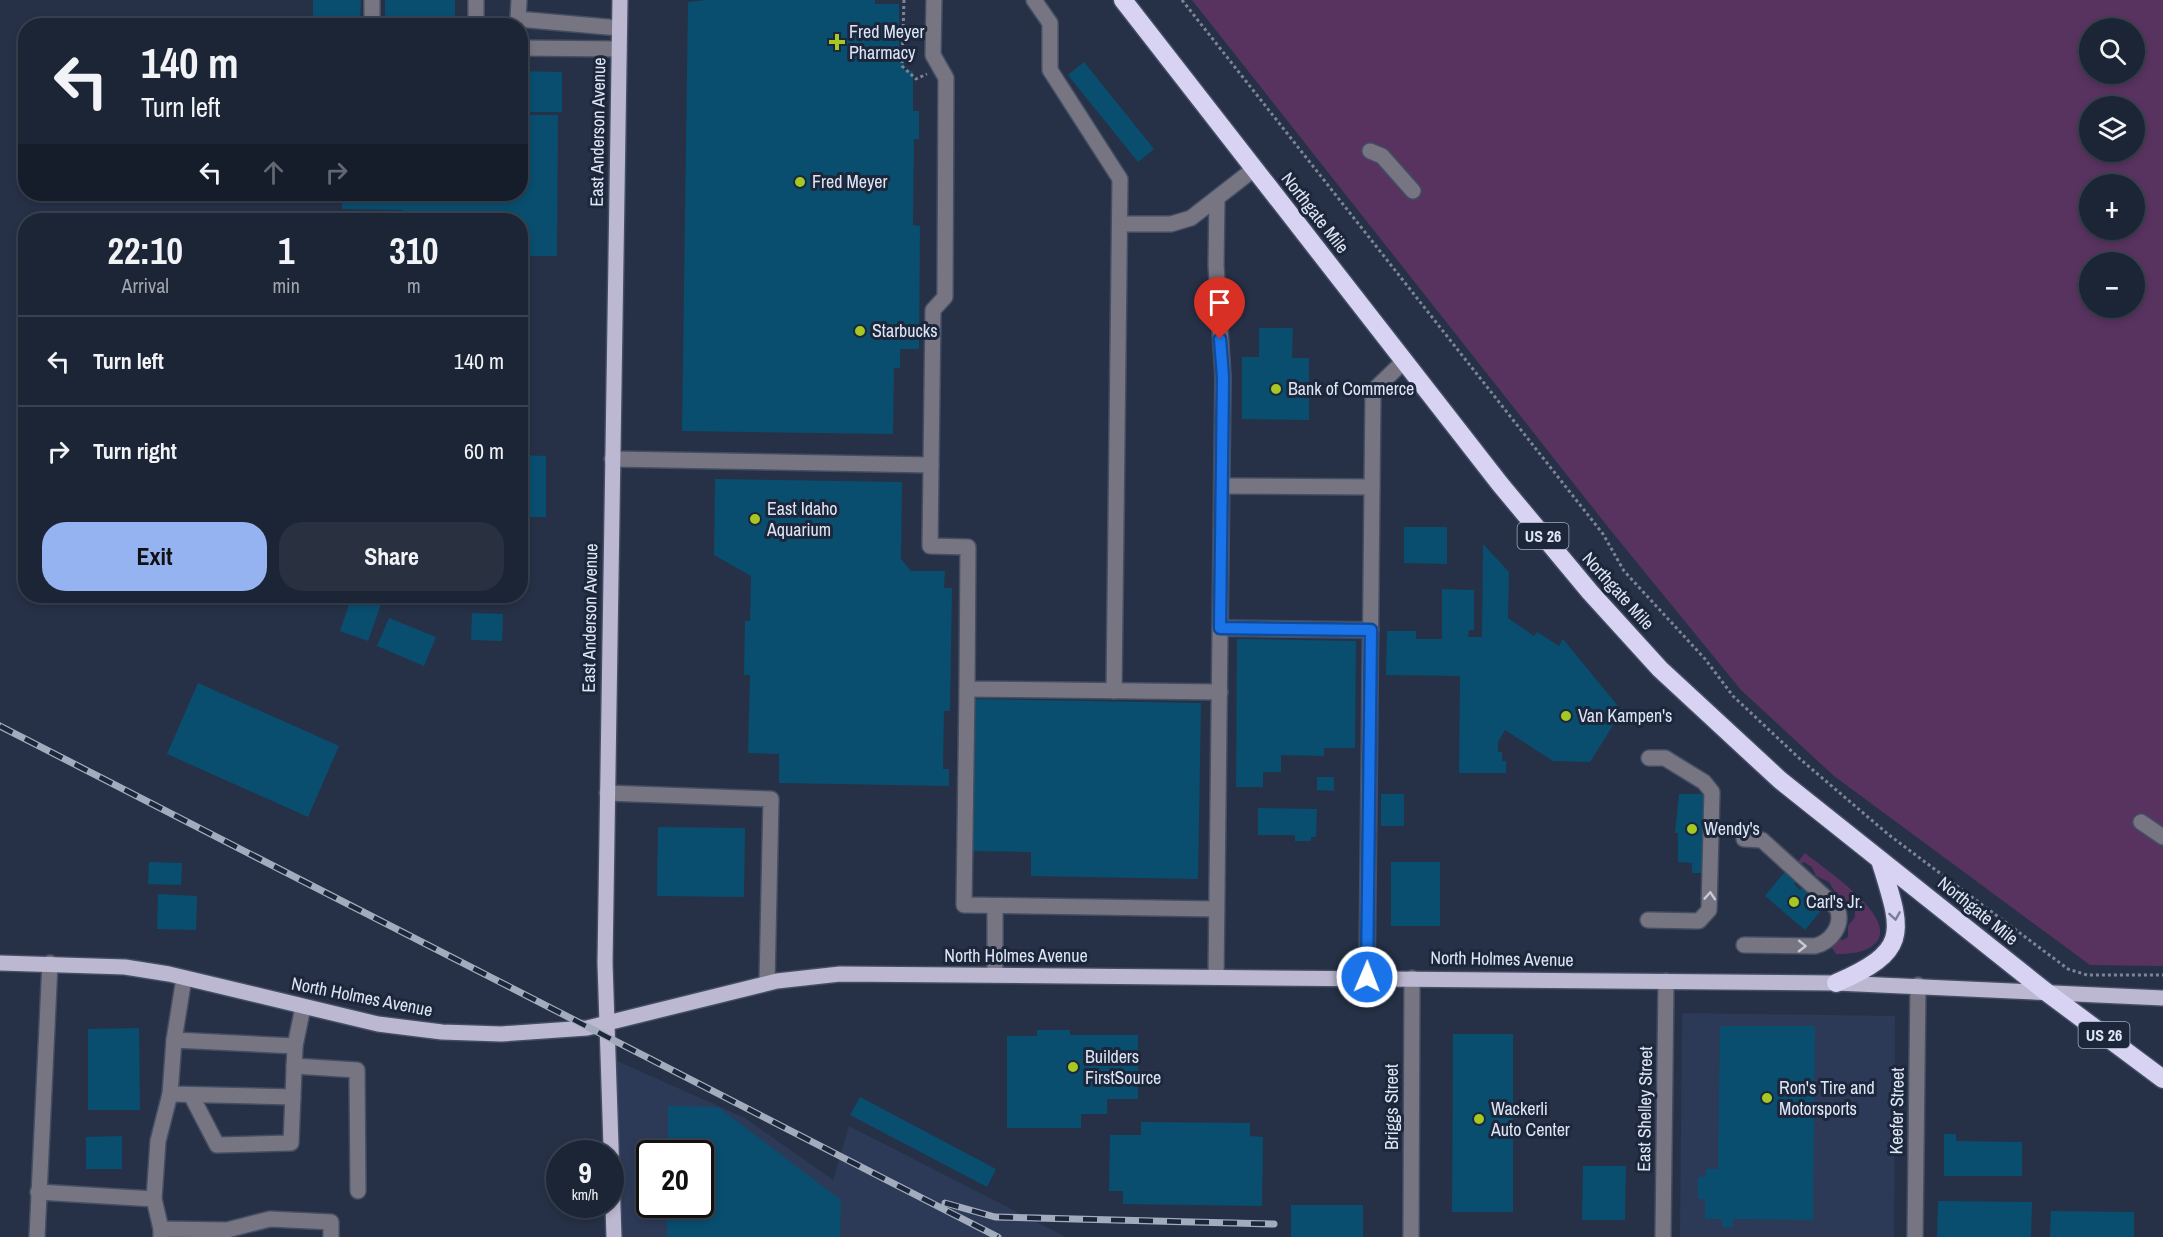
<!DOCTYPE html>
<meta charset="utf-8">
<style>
body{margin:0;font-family:"Archivo Narrow",sans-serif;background:#293141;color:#f1f3f6;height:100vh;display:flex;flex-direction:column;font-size:22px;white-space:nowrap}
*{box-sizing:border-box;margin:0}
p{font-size:20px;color:#a0a5ad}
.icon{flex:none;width:33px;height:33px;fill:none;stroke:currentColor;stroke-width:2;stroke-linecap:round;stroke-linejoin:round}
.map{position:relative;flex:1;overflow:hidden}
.panel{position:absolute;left:18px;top:213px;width:510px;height:390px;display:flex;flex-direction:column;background:#1c2535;border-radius:24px;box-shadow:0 3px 9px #0003,0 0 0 2px #3a4250}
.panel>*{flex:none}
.hud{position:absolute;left:18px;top:18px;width:510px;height:183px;border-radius:24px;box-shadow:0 3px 9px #0003,0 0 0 2px #3a4250;background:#1c2535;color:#f1f3f6;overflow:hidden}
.tools{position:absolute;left:2079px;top:18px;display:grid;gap:12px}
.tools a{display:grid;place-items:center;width:66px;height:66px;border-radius:50%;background:#1c2535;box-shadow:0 3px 9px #0003,0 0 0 2px #3a4250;font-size:30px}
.speed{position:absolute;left:546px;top:1140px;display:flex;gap:12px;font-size:30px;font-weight:700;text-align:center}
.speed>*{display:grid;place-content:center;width:78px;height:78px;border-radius:50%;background:#1c2535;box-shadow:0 3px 9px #0003,0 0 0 2px #3a4250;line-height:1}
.speed small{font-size:15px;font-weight:400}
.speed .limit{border:3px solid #111;border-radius:9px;background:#fff;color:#111}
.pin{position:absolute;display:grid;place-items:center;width:51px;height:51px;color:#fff;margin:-62px -26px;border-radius:50% 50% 50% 0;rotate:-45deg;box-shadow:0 0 6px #0007}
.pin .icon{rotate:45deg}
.me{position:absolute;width:66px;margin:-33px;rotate:1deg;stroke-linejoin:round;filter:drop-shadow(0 0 4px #0008)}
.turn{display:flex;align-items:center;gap:21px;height:126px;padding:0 24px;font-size:27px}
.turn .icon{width:78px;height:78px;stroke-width:2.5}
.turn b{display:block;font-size:42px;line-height:51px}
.lanes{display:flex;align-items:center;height:57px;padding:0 24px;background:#0003;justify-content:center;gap:30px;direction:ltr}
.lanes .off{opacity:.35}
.eta{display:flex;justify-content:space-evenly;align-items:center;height:102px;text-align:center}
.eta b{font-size:36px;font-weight:700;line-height:42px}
.primary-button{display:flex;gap:12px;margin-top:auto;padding:12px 24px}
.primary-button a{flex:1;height:69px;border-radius:24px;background:#95b2f1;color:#111;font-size:24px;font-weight:700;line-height:69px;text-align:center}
.primary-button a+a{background:#293141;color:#f1f3f6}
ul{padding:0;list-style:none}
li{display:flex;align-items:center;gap:18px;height:90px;padding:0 24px;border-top:2px solid #3a4250}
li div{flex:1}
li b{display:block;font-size:22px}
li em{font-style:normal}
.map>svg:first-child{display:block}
.built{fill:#2c3a57;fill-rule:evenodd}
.green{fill:#58335f;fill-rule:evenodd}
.building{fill:#094e6e}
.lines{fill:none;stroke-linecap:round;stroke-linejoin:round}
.minor-casing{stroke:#434e63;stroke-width:18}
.major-casing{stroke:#434e63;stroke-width:18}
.highway-casing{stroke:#434e63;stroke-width:21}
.path{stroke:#7c8598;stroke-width:3;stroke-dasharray:3 3;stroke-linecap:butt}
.minor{stroke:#777582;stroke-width:15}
.major{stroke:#bcb8d2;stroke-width:15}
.highway{stroke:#d8d3f2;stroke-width:18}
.rail-casing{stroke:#a3acbd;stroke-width:7}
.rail{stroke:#1c273c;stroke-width:4.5;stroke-dasharray:14;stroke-linecap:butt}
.oneway{stroke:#c4c9d8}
.oneway2{stroke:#7a7d97}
.route-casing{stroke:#114b97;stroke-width:15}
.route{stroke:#1a73e8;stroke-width:10}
.poi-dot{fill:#a5c823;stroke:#1c273c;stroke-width:2}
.labels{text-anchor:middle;stroke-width:6;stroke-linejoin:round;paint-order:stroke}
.shield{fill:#1c273c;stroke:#a4acbd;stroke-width:1.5}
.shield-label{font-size:16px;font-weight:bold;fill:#dee5f4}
.poi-label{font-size:18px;fill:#dee5f4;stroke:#1c273c;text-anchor:start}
.street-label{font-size:18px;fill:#dee5f4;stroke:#1c273c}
</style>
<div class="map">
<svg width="2163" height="1237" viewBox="0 0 2163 1237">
<rect width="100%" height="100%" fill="#263147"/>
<!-- built -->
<g class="built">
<path d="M1682,1013L1895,1016L1894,1237H1680Z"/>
<path d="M606,1056L745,1118L833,1180L849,1126L1066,1237H613ZM650,1154H700V1204H650Z"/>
</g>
<!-- green -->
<g class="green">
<path d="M1192,0H2163V966L2090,965L1834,776L1741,690L1612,532ZM2090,28H2134V74H2090ZM2090,106H2134V152H2090ZM2090,184H2134V230H2090ZM2090,262H2134V308H2090Z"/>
<path d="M1805,853C1823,868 1894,914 1878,940C1869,953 1850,954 1836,954L1831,946L1837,939L1843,940L1848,937V926L1855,917V911L1837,895L1829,882L1816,876L1812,867L1804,862L1798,866L1796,864Z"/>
</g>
<!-- building -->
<g class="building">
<path d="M313,0H361L360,26H313Z"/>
<rect x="385" y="0" width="70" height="26"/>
<path d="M707,0H875V4H899V50H904V70L913,71V111H919V139H914L913,225L920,226L919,349H900V368H894L893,434L682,431L688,2Z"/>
<path d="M1084,62L1154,149L1138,162L1068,75Z"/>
<path d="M520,71L562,72V112H520Z"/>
<path d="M520,115H558L557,256H520V220H403V210L342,209V194H520Z"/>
<path d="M1259,328H1293L1292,358H1309V420L1242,419V357H1259Z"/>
<path d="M520,455L546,456V517H520Z"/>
<path d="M715,479L902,482L901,559L911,571H945L944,588H952L950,711H944L943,769H949V786L779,783V754L748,753L750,675H744L745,621H750L751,576L714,555Z"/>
<path d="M1404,527H1447V564L1404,563Z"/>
<path d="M1483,544L1509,572L1508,618L1534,636L1537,632L1559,646L1563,639L1622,711L1590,762L1553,761L1505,730L1498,742V752H1502V761H1506V773H1459L1460,676L1386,675L1387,631H1416V639H1442V589L1474,590V630H1469L1468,637H1482Z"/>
<path d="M352,596H384L368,641L340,631Z"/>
<path d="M472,613L503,614L502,641L471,640Z"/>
<path d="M389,618L436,637L424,666L377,646Z"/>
<path d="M1237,639L1356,641L1355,748H1324V756L1281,755V772H1263V787H1236Z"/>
<path d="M198,683L339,746L308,817L167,754Z"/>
<path d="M973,699L1201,703L1198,879L1031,876V852L970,851Z"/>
<path d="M1317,777H1334V791L1317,790Z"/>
<rect x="1381" y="794" width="23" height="32"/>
<path d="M1679,794H1705L1704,873H1692V863L1678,862V833H1675Z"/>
<path d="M1258,808L1317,809L1316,837H1311V841H1295V835H1258Z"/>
<path d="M658,827L745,828L744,897L657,896Z"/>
<path d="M149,862L182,863L181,885L148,884Z"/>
<rect x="1391" y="862" width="49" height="64"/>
<path d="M1787,869L1798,878L1794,884L1800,890L1803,886L1824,907L1805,930L1765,896Z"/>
<path d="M158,894L197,896L196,930L157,929Z"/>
<path d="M1720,1026H1815L1813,1220L1733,1219V1227H1722V1219H1705V1199H1698V1177L1706,1176V1169H1718Z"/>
<path d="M139,1028L140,1110H88V1029Z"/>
<path d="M1037,1030H1070V1035H1138V1099H1107V1114H1081V1128H1007V1036H1037Z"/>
<path d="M1453,1034H1513V1212H1452Z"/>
<path d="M860,1097L996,1169L987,1187L850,1115Z"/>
<path d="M668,1106L718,1107L841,1200L840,1237H667V1204H700V1154H668Z"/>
<path d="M1141,1122L1250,1123V1136L1263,1137L1262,1206L1123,1204V1191H1109L1110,1135H1141Z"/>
<path d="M1944,1134H1956V1141L2022,1142V1176H1944Z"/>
<path d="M122,1136V1169H86V1137Z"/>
<path d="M1583,1166H1626L1625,1220H1582Z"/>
<path d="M1938,1201L2032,1202L2031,1237H1937Z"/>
<rect x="1291" y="1205" width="72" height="32"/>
<path d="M2051,1211L2134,1212V1237H2050Z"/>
</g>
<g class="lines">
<defs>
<g id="minor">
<path d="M519,0L518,19L619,28"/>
<path d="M934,0L933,55L946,78L945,297L933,310L930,546L968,547L967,689L1220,692"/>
<path d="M1034,0L1050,23V70L1120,179L1114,691"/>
<path d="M372,26V0"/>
<path d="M476,26V0"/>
<path d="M520,48L619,49"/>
<path d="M1370,151L1382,156L1413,191"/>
<path d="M1120,224H1171L1191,218L1254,169"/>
<path d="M612,459L931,465"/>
<path d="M1222,486L1372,487"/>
<path d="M1220,628L1371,630"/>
<path d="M967,689L964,905L1216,909"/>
<path d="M607,793L771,799L767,983"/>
<path d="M2141,822L2163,837"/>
<path d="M1648,920L1699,921L1709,910L1712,792L1704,782L1665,758H1649"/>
<path d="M1744,945L1815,946C1831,942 1844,925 1837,908L1762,840L1744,839"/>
<path d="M995,975V906"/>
<path d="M1216,977L1223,377L1216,265L1217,198"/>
<path d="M1367,977L1373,391L1403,362"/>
<path d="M174,1040L184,978"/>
<path d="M294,1066L357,1070L358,1191"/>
<path d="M191,1095L217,1145L291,1143L295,1046L303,1007"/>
<path d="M293,1097L170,1094L174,1040L295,1046"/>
<path d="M38,1192L154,1199L161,1229"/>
<path d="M154,1199L158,1141L170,1094"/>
<path d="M37,1237L50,963"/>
<path d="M161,1237V1229L227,1230L270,1219L331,1222V1237"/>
<path d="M1411,1237L1412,978"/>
<path d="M1663,1237L1666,981"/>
<path d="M1915,1237L1918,985"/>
</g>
<g id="major">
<path d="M0,963L125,967L169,974L378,1024L442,1032L501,1034L587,1028L777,981L840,974L1836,983L2163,998"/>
<path d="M614,1237L605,963L620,0"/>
</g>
<g id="highway">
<path d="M1123,0L1500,484L1590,592L1660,669L1780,780L2045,991L2163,1079"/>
<path d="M1836,983C1912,950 1902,932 1880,860"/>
</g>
</defs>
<!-- minor casing -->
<use href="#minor" class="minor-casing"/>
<!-- major casing -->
<use href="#major" class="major-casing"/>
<!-- highway casing -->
<use href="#highway" class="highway-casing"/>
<!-- path -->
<g class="path">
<path d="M904,0L902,66L916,79L927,74"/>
<path d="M1182,0L1603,534L1624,571L1705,659L1733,696L1800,759L1889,835L2068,969L2087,975H2163"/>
</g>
<!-- minor -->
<use href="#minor" class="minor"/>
<!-- major -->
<use href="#major" class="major"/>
<!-- highway -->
<use href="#highway" class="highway"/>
<defs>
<g id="rail">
<path d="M0,726L998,1237"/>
<path d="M945,1203L995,1217L1274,1224"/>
</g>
</defs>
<!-- rail casing -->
<use href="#rail" class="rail-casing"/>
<!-- rail -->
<use href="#rail" class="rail"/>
</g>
<!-- one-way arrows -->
<defs><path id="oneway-chevron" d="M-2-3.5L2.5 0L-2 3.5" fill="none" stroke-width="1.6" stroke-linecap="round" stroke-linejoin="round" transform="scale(1.5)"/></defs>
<g class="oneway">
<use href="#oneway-chevron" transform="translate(1710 896) rotate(-86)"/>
<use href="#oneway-chevron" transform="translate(1802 946) rotate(1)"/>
</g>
<use class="oneway2" href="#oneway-chevron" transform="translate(1895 916) rotate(81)"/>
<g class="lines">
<defs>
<path id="route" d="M1220,339L1223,377L1220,628L1371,630L1367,977"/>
</defs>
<!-- route casing -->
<use href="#route" class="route-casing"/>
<!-- route -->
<use href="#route" class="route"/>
</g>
<!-- markers -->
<g class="poi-dot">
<path d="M834 33h6v6h6v6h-6v6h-6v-6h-6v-6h6z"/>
<circle cx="800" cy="182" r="6"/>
<circle cx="860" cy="331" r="6"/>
<circle cx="1276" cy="389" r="6"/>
<circle cx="755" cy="519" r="6"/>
<circle cx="1566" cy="716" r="6"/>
<circle cx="1692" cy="829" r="6"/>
<circle cx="1794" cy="902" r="6"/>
<circle cx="1073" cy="1067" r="6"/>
<circle cx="1767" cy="1098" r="6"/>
<circle cx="1479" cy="1119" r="6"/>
</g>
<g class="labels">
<!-- shield labels -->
<g class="shield">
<rect x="1517.5" y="523" width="51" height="26" rx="4.5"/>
<rect x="2078.5" y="1022" width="51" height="26" rx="4.5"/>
</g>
<g class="shield-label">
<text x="1543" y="542">US 26</text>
<text x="2104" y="1041">US 26</text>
</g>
<!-- poi labels -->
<g class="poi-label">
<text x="849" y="38">Fred Meyer<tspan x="849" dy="21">Pharmacy</tspan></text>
<text x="812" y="188">Fred Meyer</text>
<text x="872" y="337">Starbucks</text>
<text x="1288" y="395">Bank of Commerce</text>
<text x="767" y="515">East Idaho<tspan x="767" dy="21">Aquarium</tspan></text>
<text x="1578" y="722">Van Kampen's</text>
<text x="1704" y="835">Wendy's</text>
<text x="1806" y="908">Carl's Jr.</text>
<text x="1085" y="1063">Builders<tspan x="1085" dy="21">FirstSource</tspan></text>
<text x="1779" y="1094">Ron's Tire and<tspan x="1779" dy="21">Motorsports</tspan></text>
<text x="1491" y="1115">Wackerli<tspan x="1491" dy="21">Auto Center</tspan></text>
</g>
<!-- street labels -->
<g class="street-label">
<text transform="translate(598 132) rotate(-89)" y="6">East Anderson Avenue</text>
<text transform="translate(1315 213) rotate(52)" y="6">Northgate Mile</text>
<text transform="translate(1618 591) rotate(48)" y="6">Northgate Mile</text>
<text transform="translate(590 618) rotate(-89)" y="6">East Anderson Avenue</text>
<text transform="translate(1978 911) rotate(39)" y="6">Northgate Mile</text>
<text x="1016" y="962">North Holmes Avenue</text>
<text transform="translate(1502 959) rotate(1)" y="6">North Holmes Avenue</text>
<text transform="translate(362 997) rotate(11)" y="6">North Holmes Avenue</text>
<text transform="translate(1392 1107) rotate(-90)" y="6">Briggs Street</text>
<text transform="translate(1645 1109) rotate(-89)" y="6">East Shelley Street</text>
<text transform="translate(1897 1111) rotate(-89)" y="6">Keefer Street</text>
</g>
</g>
</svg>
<div class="tools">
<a><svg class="icon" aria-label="search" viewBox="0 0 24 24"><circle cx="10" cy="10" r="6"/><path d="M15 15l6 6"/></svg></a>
<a><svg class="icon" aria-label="layers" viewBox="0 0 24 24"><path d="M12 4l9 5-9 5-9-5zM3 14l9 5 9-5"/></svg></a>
<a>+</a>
<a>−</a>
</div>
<div class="speed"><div>9<small>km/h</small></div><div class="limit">20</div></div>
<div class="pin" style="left:1220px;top:339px;background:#d93025"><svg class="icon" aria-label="arrive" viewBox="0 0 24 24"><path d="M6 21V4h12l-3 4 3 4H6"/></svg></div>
<svg class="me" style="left:1367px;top:977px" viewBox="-20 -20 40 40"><circle r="17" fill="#1a73e8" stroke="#fff" stroke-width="3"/><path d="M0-11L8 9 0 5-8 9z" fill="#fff"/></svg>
<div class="hud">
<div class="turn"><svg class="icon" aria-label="left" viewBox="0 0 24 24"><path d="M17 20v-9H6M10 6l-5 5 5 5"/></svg><div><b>140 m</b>Turn left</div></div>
<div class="lanes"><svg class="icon" aria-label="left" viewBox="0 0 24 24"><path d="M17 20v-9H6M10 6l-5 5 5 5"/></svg><svg class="icon off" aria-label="ahead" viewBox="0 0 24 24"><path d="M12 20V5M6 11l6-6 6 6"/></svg><svg class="icon off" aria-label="right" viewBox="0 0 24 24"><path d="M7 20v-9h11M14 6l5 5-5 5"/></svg></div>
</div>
<section class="panel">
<div class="eta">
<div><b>22:10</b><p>Arrival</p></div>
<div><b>1</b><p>min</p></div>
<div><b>310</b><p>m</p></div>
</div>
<ul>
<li><svg class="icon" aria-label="left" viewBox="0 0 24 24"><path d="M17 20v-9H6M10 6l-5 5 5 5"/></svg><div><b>Turn left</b></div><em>140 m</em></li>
<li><svg class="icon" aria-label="right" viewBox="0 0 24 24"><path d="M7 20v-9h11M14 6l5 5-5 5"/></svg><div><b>Turn right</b></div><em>60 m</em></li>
</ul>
<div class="primary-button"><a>Exit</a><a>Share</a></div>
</section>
</div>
